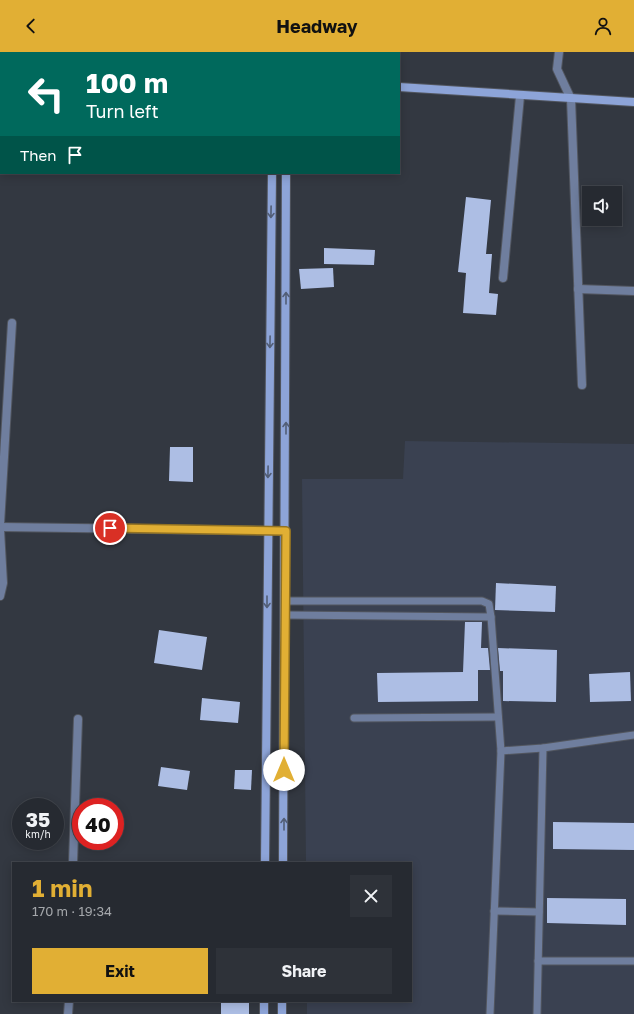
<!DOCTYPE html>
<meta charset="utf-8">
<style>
body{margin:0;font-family:"Golos Text",sans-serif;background:#2e3239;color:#f1f3f6;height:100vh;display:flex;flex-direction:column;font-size:15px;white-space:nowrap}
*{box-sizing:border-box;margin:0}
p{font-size:13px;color:#a4a7ab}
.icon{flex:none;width:22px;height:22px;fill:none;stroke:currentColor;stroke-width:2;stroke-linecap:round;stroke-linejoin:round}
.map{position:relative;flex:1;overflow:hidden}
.side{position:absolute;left:12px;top:810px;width:400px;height:140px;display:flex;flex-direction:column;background:#262a31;border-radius:0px;box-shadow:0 2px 10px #0003,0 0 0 1px #42464d}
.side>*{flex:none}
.banner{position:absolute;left:0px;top:0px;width:400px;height:122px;box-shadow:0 2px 10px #0003,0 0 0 1px #42464d;background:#00695c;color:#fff;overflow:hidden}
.controls{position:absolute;left:582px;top:134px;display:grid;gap:8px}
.controls a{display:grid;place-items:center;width:40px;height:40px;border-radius:0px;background:#262a31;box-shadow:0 2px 10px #0003,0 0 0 1px #42464d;font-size:20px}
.speed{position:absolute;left:12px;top:746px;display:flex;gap:8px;font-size:20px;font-weight:700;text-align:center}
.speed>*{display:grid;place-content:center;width:52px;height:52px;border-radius:50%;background:#262a31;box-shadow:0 2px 10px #0003,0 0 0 1px #42464d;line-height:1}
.speed small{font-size:10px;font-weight:400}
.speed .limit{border:6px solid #d22;background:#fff;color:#111}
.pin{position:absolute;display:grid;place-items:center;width:34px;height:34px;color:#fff;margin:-17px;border:2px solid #fff;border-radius:50%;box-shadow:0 1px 4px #0007}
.me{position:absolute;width:44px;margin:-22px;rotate:0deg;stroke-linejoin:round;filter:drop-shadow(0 0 3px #0008)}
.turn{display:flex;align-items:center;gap:14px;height:84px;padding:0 20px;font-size:18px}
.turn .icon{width:52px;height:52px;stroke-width:2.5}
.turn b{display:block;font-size:28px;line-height:34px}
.then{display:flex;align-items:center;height:38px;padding:0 20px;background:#0003;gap:8px;font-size:15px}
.round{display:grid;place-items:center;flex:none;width:42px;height:42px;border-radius:0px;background:#2e3239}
.overview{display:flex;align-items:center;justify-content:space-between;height:68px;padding:0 20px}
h1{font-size:24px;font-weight:700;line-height:30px;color:#e1af34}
.action{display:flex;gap:8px;margin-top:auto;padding:8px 20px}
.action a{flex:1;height:46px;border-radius:0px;background:#e1af34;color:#111;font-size:16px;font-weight:700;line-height:46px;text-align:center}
.action a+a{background:#2e3239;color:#f1f3f6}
header{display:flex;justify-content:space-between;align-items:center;height:52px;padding:0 20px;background:#e1af34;color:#111;font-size:18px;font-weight:700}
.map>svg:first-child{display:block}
.built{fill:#3a4151}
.building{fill:#adbee4}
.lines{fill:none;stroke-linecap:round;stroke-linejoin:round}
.lane-casing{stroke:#52565f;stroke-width:9}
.street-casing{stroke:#52565f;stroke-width:10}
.secondary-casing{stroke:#52565f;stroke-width:10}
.lane{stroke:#6f7e9e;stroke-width:7}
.street{stroke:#6f7e9e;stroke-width:8}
.secondary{stroke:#8da4d8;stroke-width:8}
.oneway{stroke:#525e76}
.route-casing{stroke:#927222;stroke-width:10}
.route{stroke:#e1af34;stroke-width:7}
</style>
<header><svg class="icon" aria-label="back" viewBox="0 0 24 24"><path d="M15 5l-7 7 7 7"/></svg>Headway<svg class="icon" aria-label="person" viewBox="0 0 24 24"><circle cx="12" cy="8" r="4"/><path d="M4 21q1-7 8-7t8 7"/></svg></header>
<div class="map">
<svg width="634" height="962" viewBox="0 0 634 962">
<rect width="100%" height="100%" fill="#333841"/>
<!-- built -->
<path class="built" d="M405,389L634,392V962H307V949H411V811H306L302,427H403Z"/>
<!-- building -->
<g class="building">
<path d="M466,145L491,148L486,202H492L489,241L498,242L496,263L463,261L466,221L458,220Z"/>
<path d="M324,196L375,198L374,213L324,212Z"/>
<path d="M333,216L334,235L301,237L299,217Z"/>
<path d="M170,395H193V430L169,429Z"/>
<path d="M496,531L556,534L555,560L495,558Z"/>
<path d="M465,570H482L481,596H488L490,618H478V649L378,650L377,621L463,620Z"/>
<path d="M159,578L207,585L202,618L154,611Z"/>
<path d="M498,596L557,598L556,650L503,649V619H500Z"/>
<path d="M630,620L631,649L590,650L589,622Z"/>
<path d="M202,646L240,650L238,671L200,668Z"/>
<path d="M161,715L190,719L187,738L158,734Z"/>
<path d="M235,718H252L251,738L234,737Z"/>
<path d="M553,770L634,771V798L553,797Z"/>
<path d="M547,846L626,847V873L547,871Z"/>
<rect x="221" y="949" width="28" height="13"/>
</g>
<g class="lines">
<defs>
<g id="lane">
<path d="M285,563L491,565L489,552L482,549H285"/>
<path d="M491,565L501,699"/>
<path d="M354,666L498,665"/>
<path d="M494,859L539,860"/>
<path d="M538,909H634"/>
<path d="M490,962L501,699L543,696L634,683"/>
<path d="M537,962L543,696"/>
</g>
<g id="street">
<path d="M559,0L557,17L571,47L582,333"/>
<path d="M80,1V0"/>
<path d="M503,226L520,44"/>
<path d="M578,237L634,239"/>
<path d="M0,472L12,271"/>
<path d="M0,475L286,479"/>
<path d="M0,478L3,531L0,544"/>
<path d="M73,811L78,667"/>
<path d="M68,962L69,949"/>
</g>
<g id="secondary">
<path d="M269,0V1"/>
<path d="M282,0V1"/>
<path d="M0,16H1"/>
<path d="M399,35L634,50"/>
<path d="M265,811L272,121"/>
<path d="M283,811L286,121"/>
<path d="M264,962V949"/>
<path d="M282,962V949"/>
</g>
</defs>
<!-- lane casing -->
<use href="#lane" class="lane-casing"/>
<!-- street casing -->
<use href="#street" class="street-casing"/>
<!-- secondary casing -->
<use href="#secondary" class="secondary-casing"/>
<!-- lane -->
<use href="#lane" class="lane"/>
<!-- street -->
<use href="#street" class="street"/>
<!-- secondary -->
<use href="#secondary" class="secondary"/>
</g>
<!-- one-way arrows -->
<defs><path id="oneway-shaft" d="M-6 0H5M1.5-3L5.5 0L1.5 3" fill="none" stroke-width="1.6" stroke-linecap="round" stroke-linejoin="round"/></defs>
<g class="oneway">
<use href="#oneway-shaft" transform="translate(271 160) rotate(91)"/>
<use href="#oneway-shaft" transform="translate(286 246) rotate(-90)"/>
<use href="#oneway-shaft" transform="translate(270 290) rotate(91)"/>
<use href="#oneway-shaft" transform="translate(286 376) rotate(-90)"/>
<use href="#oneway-shaft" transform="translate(268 420) rotate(91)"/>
<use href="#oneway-shaft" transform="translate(267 550) rotate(90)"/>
<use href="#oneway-shaft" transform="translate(284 772) rotate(-90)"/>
</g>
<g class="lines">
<defs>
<path id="route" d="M110,476L286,479L284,718"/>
</defs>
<!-- route casing -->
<use href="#route" class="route-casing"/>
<!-- route -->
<use href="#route" class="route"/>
</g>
</svg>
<div class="controls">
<a><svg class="icon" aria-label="sound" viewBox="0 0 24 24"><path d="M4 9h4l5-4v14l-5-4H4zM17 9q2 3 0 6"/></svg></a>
</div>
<div class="speed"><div>35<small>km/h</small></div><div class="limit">40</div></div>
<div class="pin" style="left:110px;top:476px;background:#d93025"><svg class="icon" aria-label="arrive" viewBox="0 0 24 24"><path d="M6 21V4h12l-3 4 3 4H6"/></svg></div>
<svg class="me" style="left:284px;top:718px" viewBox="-20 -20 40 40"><circle r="19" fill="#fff"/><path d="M0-13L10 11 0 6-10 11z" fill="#e1af34"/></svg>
<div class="banner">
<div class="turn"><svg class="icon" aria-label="left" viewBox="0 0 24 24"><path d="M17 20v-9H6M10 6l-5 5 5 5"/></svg><div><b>100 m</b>Turn left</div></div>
<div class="then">Then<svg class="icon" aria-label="arrive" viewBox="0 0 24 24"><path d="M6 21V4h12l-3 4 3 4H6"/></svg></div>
</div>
<section class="side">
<div class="overview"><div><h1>1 min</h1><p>170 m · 19:34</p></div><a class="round"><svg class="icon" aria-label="close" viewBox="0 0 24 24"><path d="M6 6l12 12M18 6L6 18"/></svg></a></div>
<div class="action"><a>Exit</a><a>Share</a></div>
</section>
</div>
